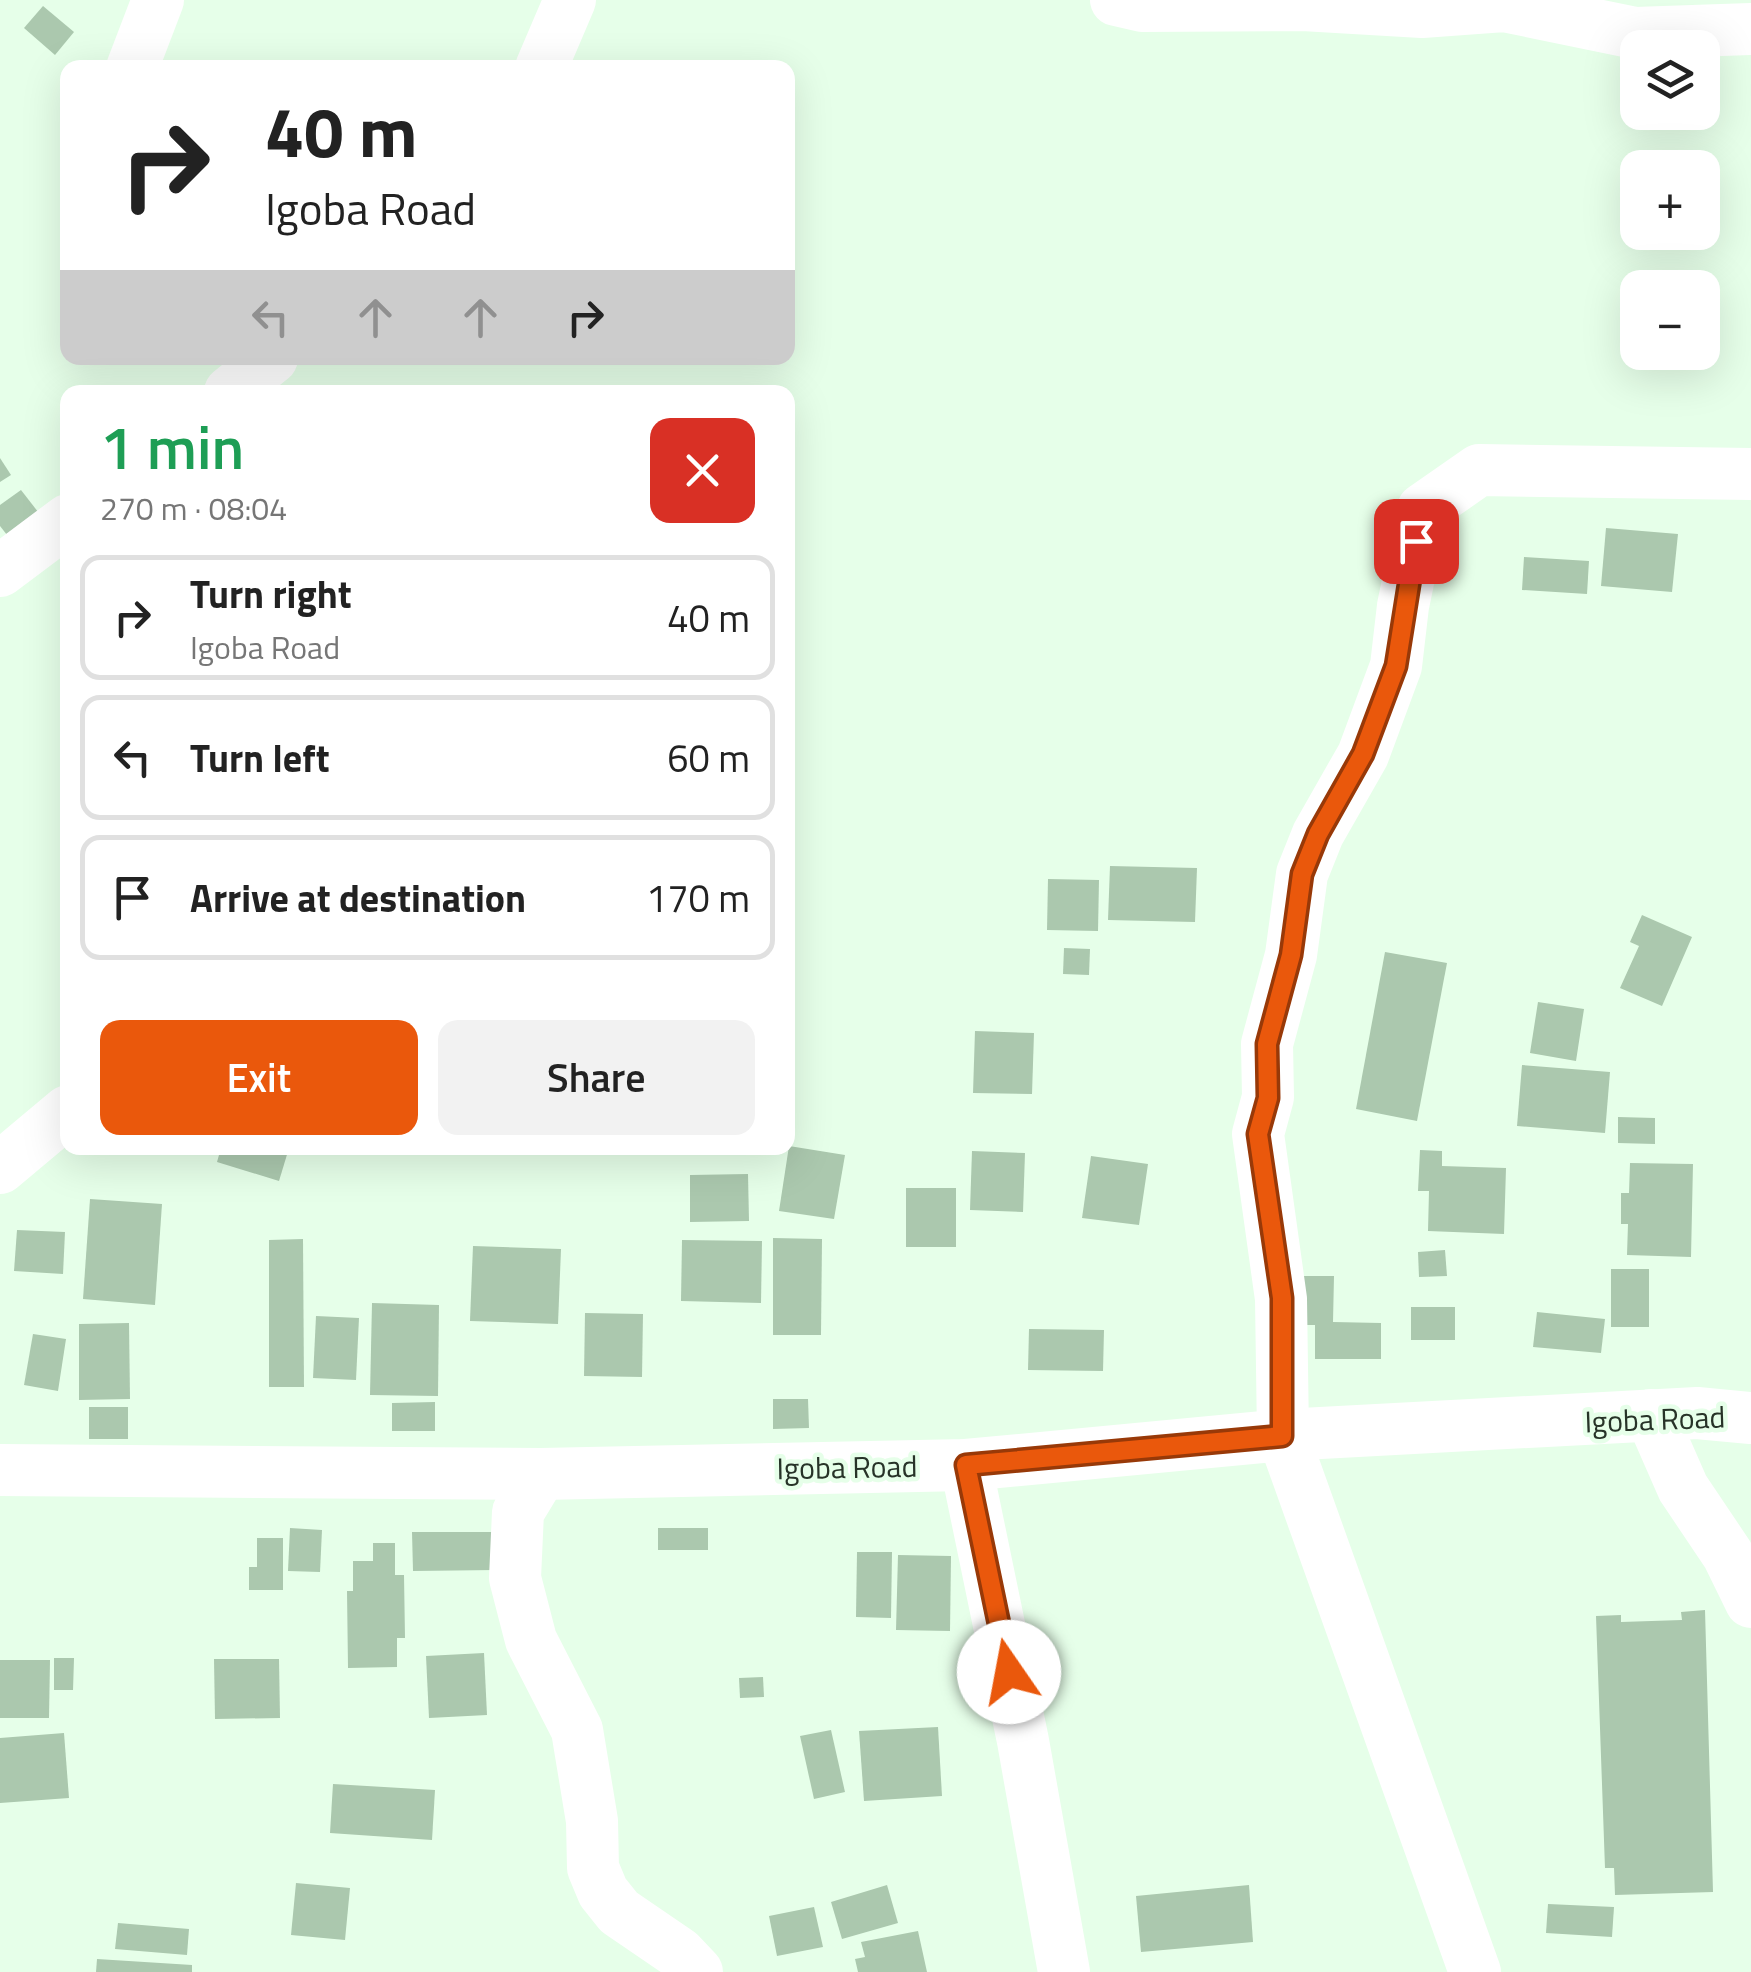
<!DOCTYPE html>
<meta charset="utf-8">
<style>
body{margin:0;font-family:"Titillium Web",sans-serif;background:#f2f2f2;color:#222;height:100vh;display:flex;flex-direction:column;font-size:38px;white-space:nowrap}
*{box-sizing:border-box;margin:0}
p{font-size:32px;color:#767676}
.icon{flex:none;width:55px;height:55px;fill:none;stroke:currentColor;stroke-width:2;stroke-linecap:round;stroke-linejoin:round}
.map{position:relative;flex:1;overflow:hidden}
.sheet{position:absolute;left:60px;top:385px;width:735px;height:770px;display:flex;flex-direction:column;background:#fff;border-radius:20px;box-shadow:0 10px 40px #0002}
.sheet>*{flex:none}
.guide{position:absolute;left:60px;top:60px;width:735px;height:305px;border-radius:20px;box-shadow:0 10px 40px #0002;background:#fff;color:#222;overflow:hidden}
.tools{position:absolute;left:1620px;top:30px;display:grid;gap:20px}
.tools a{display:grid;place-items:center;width:100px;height:100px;border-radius:20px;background:#fff;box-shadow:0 10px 40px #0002;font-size:50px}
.pin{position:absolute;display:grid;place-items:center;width:85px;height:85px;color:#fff;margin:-42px;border-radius:20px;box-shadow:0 5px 15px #0006}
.me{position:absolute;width:110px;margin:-55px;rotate:348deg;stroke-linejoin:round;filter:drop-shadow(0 0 8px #0008)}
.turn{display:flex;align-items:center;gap:35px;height:210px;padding:0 40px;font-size:45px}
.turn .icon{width:130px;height:130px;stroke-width:2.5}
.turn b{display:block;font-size:70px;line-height:85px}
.lanes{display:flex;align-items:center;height:95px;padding:0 40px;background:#0003;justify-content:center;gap:50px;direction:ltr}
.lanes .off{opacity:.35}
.round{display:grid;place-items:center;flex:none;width:105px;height:105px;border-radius:20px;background:#f2f2f2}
.overview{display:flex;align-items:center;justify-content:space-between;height:170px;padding:0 40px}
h1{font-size:60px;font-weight:600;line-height:75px;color:#1e9e55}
.primary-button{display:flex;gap:20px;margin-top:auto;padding:20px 40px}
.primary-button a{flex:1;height:115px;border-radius:20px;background:#ea580c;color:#fff;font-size:40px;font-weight:600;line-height:115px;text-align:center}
.primary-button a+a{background:#f2f2f2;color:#222}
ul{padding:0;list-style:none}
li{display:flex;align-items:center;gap:30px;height:125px;margin:0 20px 15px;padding:0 20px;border:5px solid #e0e0e0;border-radius:20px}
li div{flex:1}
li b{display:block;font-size:38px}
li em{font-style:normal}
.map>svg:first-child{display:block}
.building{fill:#abc8ae}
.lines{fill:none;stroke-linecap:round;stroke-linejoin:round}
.minor{stroke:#fff;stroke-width:52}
.route-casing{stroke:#983908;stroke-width:25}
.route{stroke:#ea580c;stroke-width:18}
.labels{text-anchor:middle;stroke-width:9;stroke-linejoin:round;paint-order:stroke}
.street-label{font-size:30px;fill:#273328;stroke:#e6ffe9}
</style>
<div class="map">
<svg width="1751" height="1972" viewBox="0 0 1751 1972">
<rect width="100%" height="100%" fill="#e6ffe9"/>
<!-- building -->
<g class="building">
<path d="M43,6L74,32L55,55L24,28Z"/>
<path d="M0,458L11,475L0,482Z"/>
<path d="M21,490L42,517L11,540L0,526V505Z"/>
<path d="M1606,528L1678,534L1672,592L1601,586Z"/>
<path d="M1524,557L1589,561L1587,594L1522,590Z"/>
<path d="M1110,866L1197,868L1195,922L1108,920Z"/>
<path d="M1048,879L1099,880L1098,931L1047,930Z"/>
<path d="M1642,915L1692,937L1662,1006L1620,988L1639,946L1630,942Z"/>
<path d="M1064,948L1090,949L1089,975L1063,974Z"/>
<path d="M1385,952L1447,963L1417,1121L1356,1109Z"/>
<path d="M1538,1002L1584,1009L1576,1061L1530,1053Z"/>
<path d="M975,1031L1034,1033L1032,1094L973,1093Z"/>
<path d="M1522,1065L1610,1072L1605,1133L1517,1126Z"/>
<path d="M1618,1117L1655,1118V1144L1618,1143Z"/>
<path d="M789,1146L845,1155L834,1219L779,1211Z"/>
<path d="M221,1148H289L279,1181L217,1162Z"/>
<path d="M1420,1150L1442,1151V1166L1506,1168L1504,1234L1428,1231L1429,1191H1418Z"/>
<path d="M972,1151L1025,1153L1023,1212L970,1210Z"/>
<path d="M1091,1156L1148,1164L1139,1225L1082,1218Z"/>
<path d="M1630,1163L1693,1164L1691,1257L1627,1255L1628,1224H1621V1193H1629Z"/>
<path d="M748,1174L749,1221L690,1222V1175Z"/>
<rect x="906" y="1188" width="50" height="59"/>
<path d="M90,1199L162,1204L155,1305L83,1299Z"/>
<path d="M17,1230L65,1232L63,1274L14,1271Z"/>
<path d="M773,1238L822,1239L821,1335H773Z"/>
<path d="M303,1239L304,1387H269V1240Z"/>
<path d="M682,1240L762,1241L761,1303L681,1301Z"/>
<path d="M473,1246L561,1249L558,1324L470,1321Z"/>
<path d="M1445,1250L1447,1276L1419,1277L1418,1252Z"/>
<rect x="1611" y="1269" width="38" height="58"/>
<path d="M1295,1276H1334L1333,1322L1381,1323V1359H1315V1325H1295Z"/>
<path d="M372,1303L439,1305L438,1396L370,1395Z"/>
<rect x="1411" y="1307" width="44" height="33"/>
<path d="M1537,1312L1605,1319L1601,1353L1533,1347Z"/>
<path d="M585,1313L643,1314L642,1377L584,1376Z"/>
<path d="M316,1316L359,1318L356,1380L313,1378Z"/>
<path d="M129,1323L130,1399L79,1400V1324Z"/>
<path d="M1029,1329L1104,1330L1103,1371L1028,1370Z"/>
<path d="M33,1334L66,1339L58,1391L24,1385Z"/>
<path d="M773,1399H808L809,1428L773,1429Z"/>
<path d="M435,1402V1431H392V1403Z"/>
<rect x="89" y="1407" width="39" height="32"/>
<path d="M290,1528L322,1530L320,1572L288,1571Z"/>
<rect x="658" y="1528" width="50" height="22"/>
<path d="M412,1532H496V1570L413,1571Z"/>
<path d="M257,1538H283V1590H249V1567H257Z"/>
<path d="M373,1543H395V1575H404L405,1638H397V1667L348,1668L347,1591H353V1561H373Z"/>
<path d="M857,1552H892L891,1618L856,1617Z"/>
<path d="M898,1555L951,1556L950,1631L896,1630Z"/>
<path d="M1705,1610L1713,1892L1615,1895L1614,1868H1605L1596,1616L1621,1615V1622L1682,1620L1681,1612Z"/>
<path d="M484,1653L487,1715L429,1718L426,1656Z"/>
<path d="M54,1658H74L73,1690H54Z"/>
<path d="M214,1659H279L280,1718L215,1719Z"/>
<path d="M0,1660H50L49,1718H0Z"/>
<path d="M763,1677L764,1697L740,1698L739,1678Z"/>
<path d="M938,1727L942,1796L864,1801L859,1731Z"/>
<path d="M831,1730L845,1792L814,1799L800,1736Z"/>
<path d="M64,1733L69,1798L0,1803V1738Z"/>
<path d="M333,1784L435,1790L432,1840L330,1833Z"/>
<path d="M296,1883L350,1888L345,1940L291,1935Z"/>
<path d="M887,1885L898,1923L842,1939L831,1902Z"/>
<path d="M1249,1885L1253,1942L1141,1952L1136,1896Z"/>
<path d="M1548,1904L1614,1907L1612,1937L1546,1933Z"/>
<path d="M814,1907L823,1947L777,1956L769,1916Z"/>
<path d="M118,1923L189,1929L187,1955L115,1949Z"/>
<path d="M918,1931L927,1972H858L855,1959L865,1957L861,1942Z"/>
<path d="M97,1959L192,1965V1972H96Z"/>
</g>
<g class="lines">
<!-- minor -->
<g class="minor">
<path d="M1116,0L1142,6L1303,5L1422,12L1504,6L1635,33L1751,29"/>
<path d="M132,68L158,0"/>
<path d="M541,68L570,0"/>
<path d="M230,392L272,358"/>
<path d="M0,571L68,520"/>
<path d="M0,1168L68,1111"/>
<path d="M1651,1415L1683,1488L1728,1555L1751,1602"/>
<path d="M966,1465L1023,1741L1064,1972"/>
<path d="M0,1470L541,1474L966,1465L1283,1435L1697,1413L1751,1418"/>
<path d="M541,1474L518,1512L515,1578L531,1640L577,1730L592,1821L593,1868L603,1892L619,1912L679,1953L697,1972"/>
<path d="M1475,1972L1283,1435L1281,1299L1258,1134L1268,1097L1267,1044L1291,955L1302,874L1318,834L1363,755L1396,666L1403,606L1423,509L1479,470L1751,474"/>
</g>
</g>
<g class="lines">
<defs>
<path id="route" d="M1009,1672L966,1465L1282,1436V1298L1258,1134L1268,1098L1267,1044L1291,955L1302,874L1318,834L1363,754L1396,666L1416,541"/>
</defs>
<!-- route casing -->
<use href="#route" class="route-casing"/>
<!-- route -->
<use href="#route" class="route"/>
</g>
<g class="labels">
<!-- street labels -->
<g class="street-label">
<text transform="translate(1655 1420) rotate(-2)" y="10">Igoba Road</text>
<text transform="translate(847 1468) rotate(-1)" y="10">Igoba Road</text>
</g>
</g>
</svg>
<div class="tools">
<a><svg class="icon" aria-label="layers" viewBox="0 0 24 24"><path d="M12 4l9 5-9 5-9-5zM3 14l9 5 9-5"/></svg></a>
<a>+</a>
<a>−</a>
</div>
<div class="pin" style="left:1416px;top:541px;background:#d93025"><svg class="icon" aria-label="arrive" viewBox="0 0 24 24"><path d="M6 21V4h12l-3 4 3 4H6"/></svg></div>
<svg class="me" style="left:1009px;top:1672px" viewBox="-20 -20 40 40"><circle r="19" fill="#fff"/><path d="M0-13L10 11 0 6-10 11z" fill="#ea580c"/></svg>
<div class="guide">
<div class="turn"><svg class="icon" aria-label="right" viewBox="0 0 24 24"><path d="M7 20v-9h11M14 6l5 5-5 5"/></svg><div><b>40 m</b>Igoba Road</div></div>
<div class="lanes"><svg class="icon off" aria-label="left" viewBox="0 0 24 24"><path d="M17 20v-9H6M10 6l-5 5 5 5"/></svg><svg class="icon off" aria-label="ahead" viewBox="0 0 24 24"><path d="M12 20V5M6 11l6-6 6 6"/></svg><svg class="icon off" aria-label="ahead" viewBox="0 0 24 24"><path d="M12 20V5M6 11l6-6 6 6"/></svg><svg class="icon" aria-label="right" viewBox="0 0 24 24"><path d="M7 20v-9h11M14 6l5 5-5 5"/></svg></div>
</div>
<section class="sheet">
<div class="overview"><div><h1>1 min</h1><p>270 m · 08:04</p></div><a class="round" style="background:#d93025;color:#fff"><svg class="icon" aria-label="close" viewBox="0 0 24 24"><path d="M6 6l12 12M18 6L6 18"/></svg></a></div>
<ul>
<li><svg class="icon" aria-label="right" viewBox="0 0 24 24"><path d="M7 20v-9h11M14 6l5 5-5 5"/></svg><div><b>Turn right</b><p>Igoba Road</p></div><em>40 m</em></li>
<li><svg class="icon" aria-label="left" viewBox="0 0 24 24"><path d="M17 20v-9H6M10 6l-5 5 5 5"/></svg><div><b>Turn left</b></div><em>60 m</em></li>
<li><svg class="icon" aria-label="arrive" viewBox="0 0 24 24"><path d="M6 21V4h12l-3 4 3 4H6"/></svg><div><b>Arrive at destination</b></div><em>170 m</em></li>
</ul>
<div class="primary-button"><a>Exit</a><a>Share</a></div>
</section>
</div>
